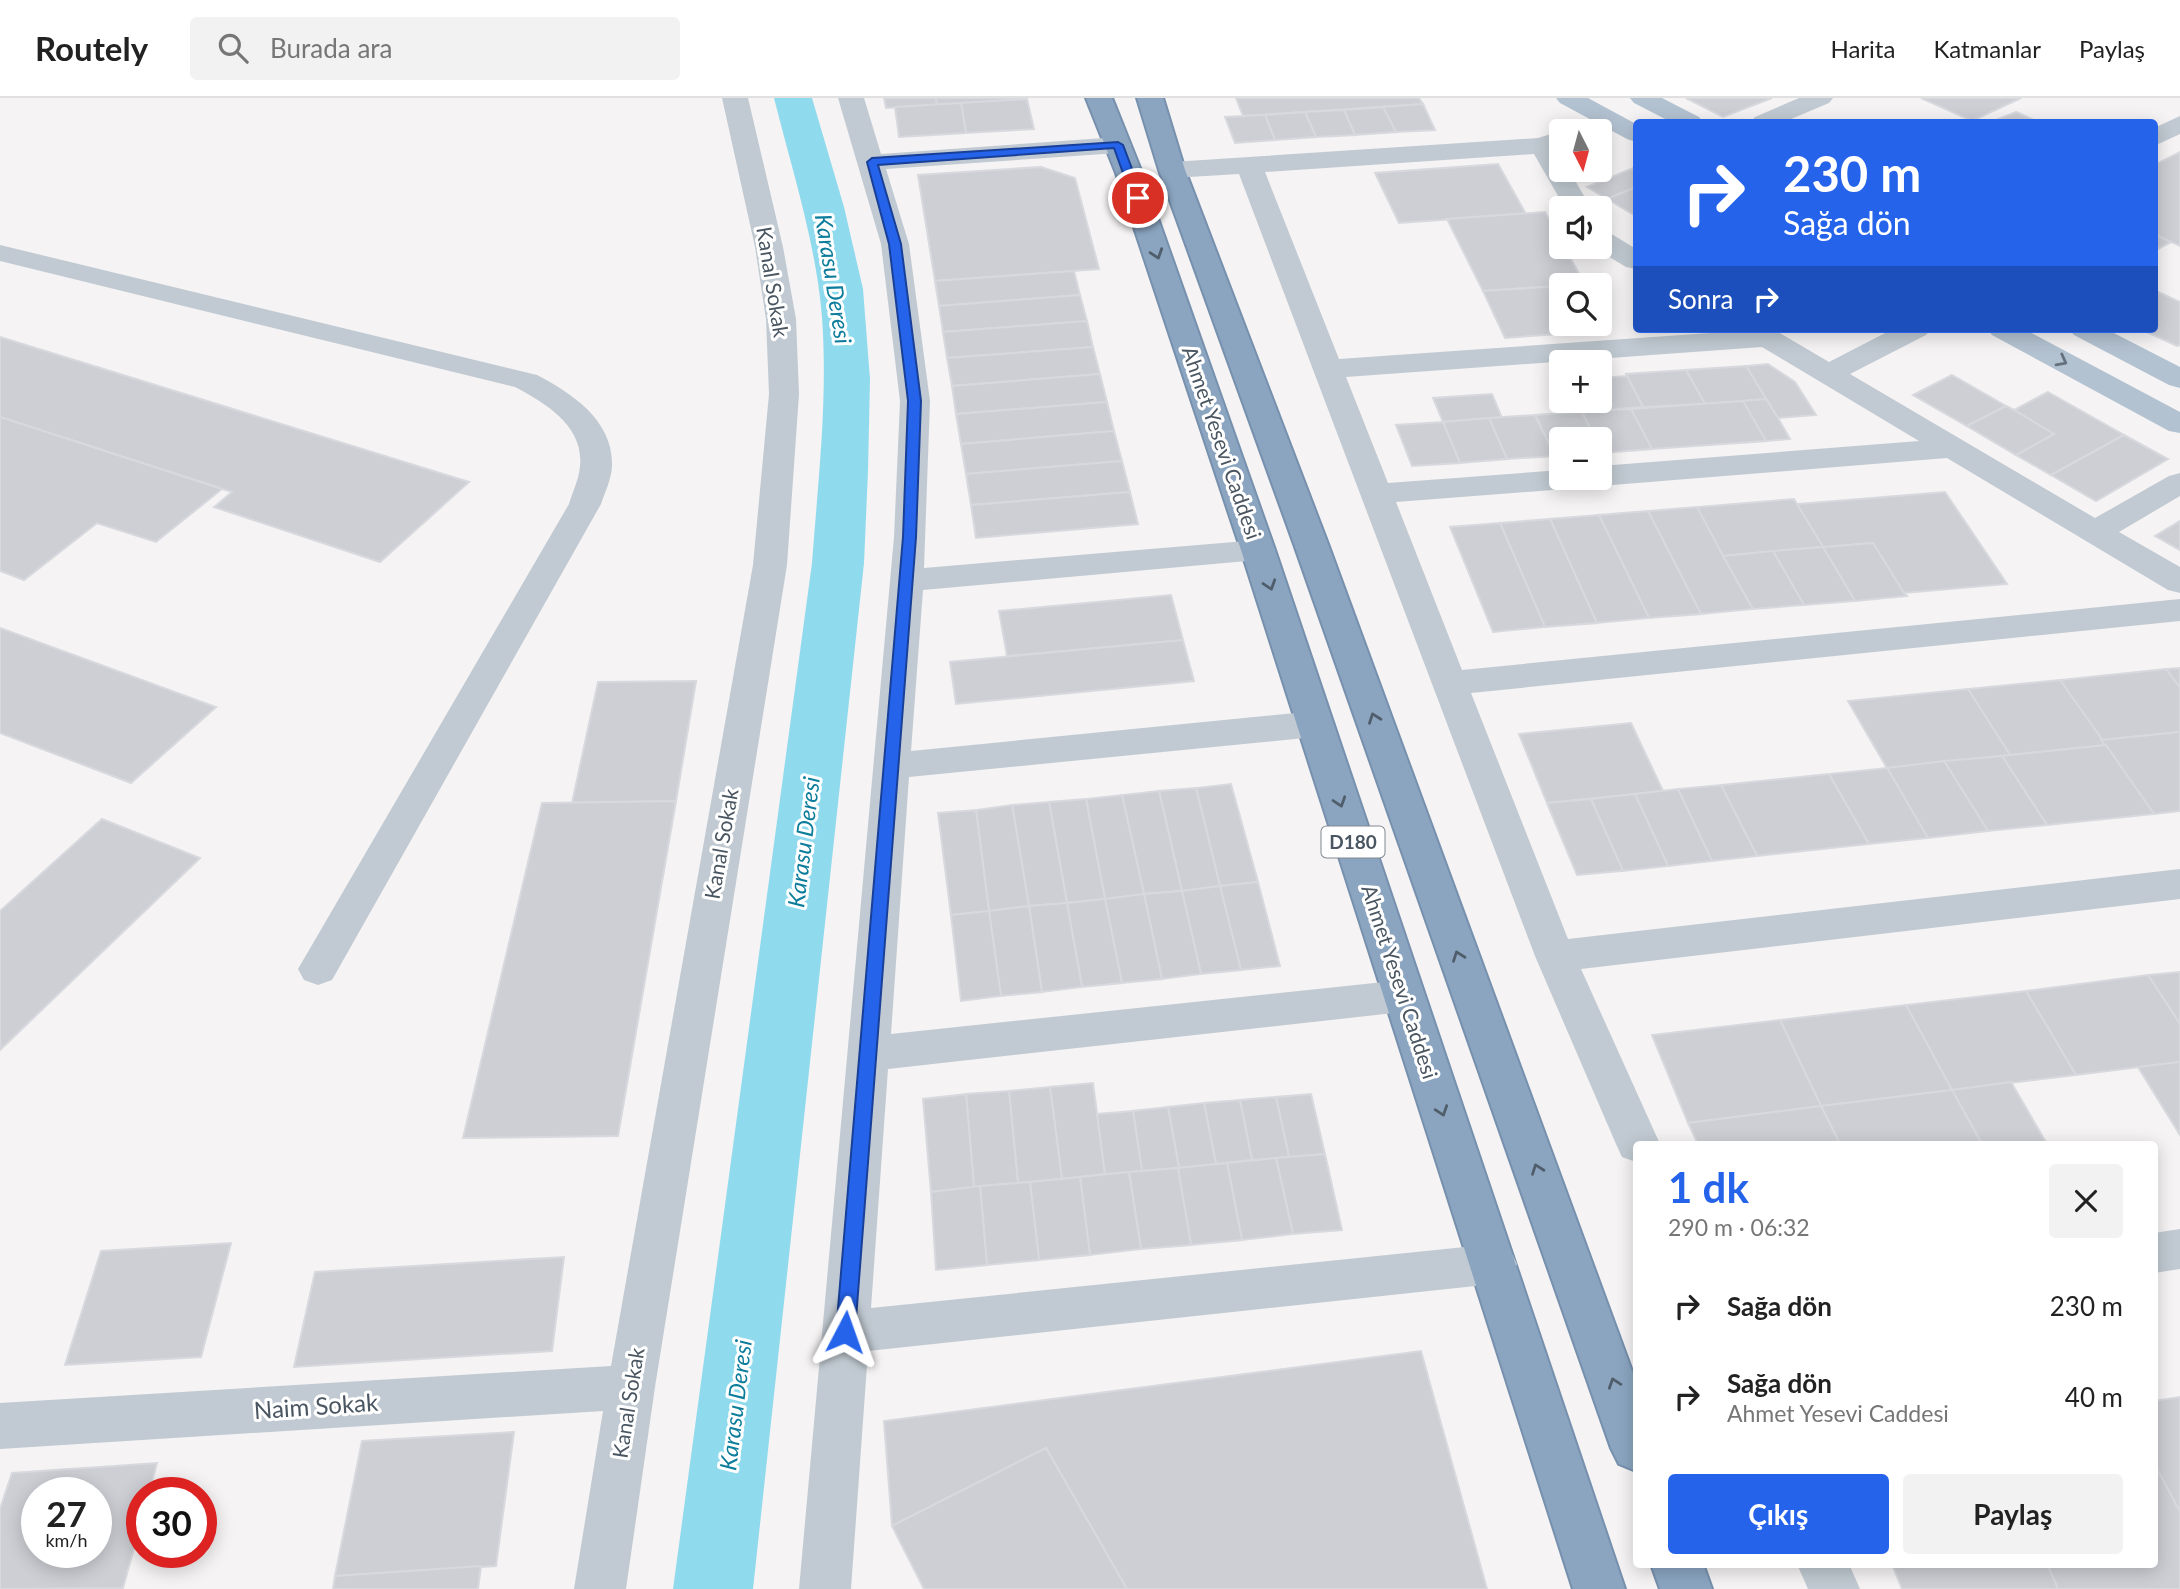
<!DOCTYPE html>
<html lang="tr">
<meta charset="utf-8">
<style>
body{margin:0;font-family:Lato,sans-serif;background:#f2f2f2;color:#222;height:100vh;display:flex;flex-direction:column;font-size:26px;white-space:nowrap}
*{box-sizing:border-box;margin:0}
p{font-size:23px;color:#767676}
.icon{flex:none;width:38px;height:38px;fill:none;stroke:currentColor;stroke-width:2;stroke-linecap:round;stroke-linejoin:round}
.map{position:relative;flex:1;overflow:hidden}
.drawer{position:absolute;left:1633px;top:1043px;width:525px;height:427px;display:flex;flex-direction:column;background:#fff;border-radius:7px;box-shadow:0 4px 18px #0003}
.drawer>*{flex:none}
.hud{position:absolute;left:1633px;top:21px;width:525px;height:214px;border-radius:7px;box-shadow:0 4px 18px #0003;background:#2563eb;color:#fff;overflow:hidden}
.needle{width:46px;rotate:174deg}
.buttons{position:absolute;left:1549px;top:21px;display:grid;gap:14px}
.buttons a{display:grid;place-items:center;width:63px;height:63px;border-radius:7px;background:#fff;box-shadow:0 4px 18px #0003;font-size:35px}
.speed{position:absolute;left:21px;top:1379px;display:flex;gap:14px;font-size:35px;font-weight:700;text-align:center}
.speed>*{display:grid;place-content:center;width:91px;height:91px;border-radius:50%;background:#fff;box-shadow:0 4px 18px #0003;line-height:1}
.speed small{font-size:18px;font-weight:400}
.speed .limit{border:10px solid #d22;background:#fff;color:#111}
.pin{position:absolute;display:grid;place-items:center;width:60px;height:60px;color:#fff;margin:-30px;border:4px solid #fff;border-radius:50%;box-shadow:0 2px 7px #0007}
.me{position:absolute;width:77px;margin:-38px;rotate:4deg;stroke-linejoin:round;filter:drop-shadow(0 0 5px #0008)}
.turn{display:flex;align-items:center;gap:24px;height:147px;padding:0 35px;font-size:32px}
.turn .icon{width:91px;height:91px;stroke-width:2.5}
.turn b{display:block;font-size:49px;line-height:60px}
.then{display:flex;align-items:center;height:66px;padding:0 35px;background:#0003;gap:14px;font-size:26px}
.round{display:grid;place-items:center;flex:none;width:74px;height:74px;border-radius:7px;background:#f2f2f2}
.head{display:flex;align-items:center;justify-content:space-between;height:119px;padding:0 35px}
h1{font-size:42px;font-weight:700;line-height:52px;color:#2563eb}
.button{display:flex;gap:14px;margin-top:auto;padding:14px 35px}
.button a{flex:1;height:80px;border-radius:7px;background:#2563eb;color:#fff;font-size:28px;font-weight:700;line-height:80px;text-align:center}
.button a+a{background:#f2f2f2;color:#222}
ul{padding:0;list-style:none}
li{display:flex;align-items:center;gap:21px;height:91px;padding:0 35px}
li div{flex:1}
li b{display:block;font-size:26px}
li em{font-style:normal}
header{display:flex;align-items:center;gap:42px;box-sizing:border-box;height:98px;padding:0 35px;background:#fff;border-bottom:2px solid #e0e0e0}
header strong{font-size:33px}
nav{display:flex;gap:38px;margin-inline-start:auto;font-size:24px}
.search{width:490px;height:63px;background:#f2f2f2;display:flex;align-items:center;gap:18px;box-sizing:border-box;padding:0 24px;border-radius:7px;color:#767676;font-size:26px}
.map>svg:first-child{display:block}
.lines{fill:none;stroke-linecap:round;stroke-linejoin:round}
.canal{fill:#90daee;fill-rule:evenodd}
.building{fill:#cdcfd5;stroke:#d7d9de;stroke-width:2;fill-rule:evenodd}
.highway-casing{stroke:#7690ad;stroke-width:4}
.minor{fill:#c1cad2;fill-rule:evenodd}
.major{fill:#b3c2d1;fill-rule:evenodd}
.highway{fill:#8ba5c1;fill-rule:evenodd}
.oneway{stroke:#505e6b}
.oneway2{stroke:#64717d}
.route{fill:#2563eb;stroke:#184099;stroke-width:2}
.labels{text-anchor:middle;stroke-width:6;stroke-linejoin:round;paint-order:stroke}
.shield{fill:#fff;stroke:#808990;stroke-width:2}
.shield-label{font-size:19px;font-weight:bold;fill:#4a5661}
.street-label{font-size:21px;fill:#4a5661;stroke:#fff}
.water-label{font-size:23px;font-style:italic;fill:#0c7c9b;stroke:#fff}
.near-street-label{font-size:24px;fill:#4a5661;stroke:#fff}
</style>
<header>
<strong>Routely</strong>
<div class="search"><svg class="icon" aria-label="search" viewBox="0 0 24 24"><circle cx="10" cy="10" r="6"/><path d="M15 15l6 6"/></svg>Burada ara</div>
<nav><a>Harita</a><a>Katmanlar</a><a>Paylaş</a></nav>
</header>
<div class="map">
<svg width="2180" height="1491" viewBox="0 0 2180 1491">
<rect width="100%" height="100%" fill="#f5f3f3"/>
<g class="lines">
<!-- canal -->
<path class="canal" d="M774,0H812L844,109L863,191L870,281L868,373L864,465L753,1491H673L812,465C818,384 828,301 822,219C816,145 792,72 774,0Z"/>
</g>
<!-- building -->
<g class="building">
<path d="M884,0H936L937,7L886,10Z"/>
<path d="M936,0H1027V1L937,7Z"/>
<path d="M1236,0H1419L1423,6L1243,18Z"/>
<path d="M1686,0H1772L1723,19Z"/>
<path d="M1921,0H2021L1972,23Z"/>
<path d="M1027,1L1034,31L966,35L961,5Z"/>
<path d="M961,5L966,35L899,39L895,9Z"/>
<path d="M1423,6L1435,32L1396,34L1383,9Z"/>
<path d="M1383,9L1396,34L1355,37L1344,12Z"/>
<path d="M1344,12L1355,37L1316,39L1305,14Z"/>
<path d="M1305,14L1316,39L1275,42L1265,17Z"/>
<path d="M2016,14L2038,24H1991Z"/>
<path d="M1265,17L1275,42L1235,45L1225,19Z"/>
<path d="M2180,54V148L2154,136V67Z"/>
<path d="M1498,66L1526,116L1399,125L1375,75Z"/>
<path d="M1041,69L1075,80L1099,171L935,183L918,77Z"/>
<path d="M1636,69V89L1607,101L1587,89Z"/>
<path d="M1636,89V118L1607,101Z"/>
<path d="M1545,114L1561,143V149H1564L1585,186L1483,193L1447,121Z"/>
<path d="M2154,136L2171,144L2154,153Z"/>
<path d="M1074,173L1080,197L939,208L935,183Z"/>
<path d="M1561,188V226H1600V212L1610,232L1505,240L1483,193Z"/>
<path d="M2154,192L2180,204V247L2177,248L2140,231H2154Z"/>
<path d="M1080,197L1087,223L943,234L939,208Z"/>
<path d="M1087,223L1093,249L947,260L943,234Z"/>
<path d="M0,239L469,384L380,464L214,409L232,394L0,319Z"/>
<path d="M1093,249L1100,276L952,288L947,260Z"/>
<path d="M1768,266L1795,284L1816,317L1778,320L1746,268Z"/>
<path d="M1746,268L1766,301L1705,306L1686,272Z"/>
<path d="M1686,272L1705,306L1643,309L1626,276Z"/>
<path d="M1100,276L1107,304L956,316L952,288Z"/>
<path d="M1952,277L2006,308L1967,328L1913,297Z"/>
<path d="M1627,278L1643,309L1582,314L1576,303H1600V280Z"/>
<path d="M2048,294L2124,337L2051,377L2016,357L2054,336L2014,312Z"/>
<path d="M1492,296L1502,320L1443,324L1433,300Z"/>
<path d="M1766,301L1778,320L1790,341L1766,343L1743,303Z"/>
<path d="M1743,303L1766,343L1652,351L1631,311Z"/>
<path d="M1107,304L1114,333L961,346L956,316Z"/>
<path d="M2006,308L2014,312L2054,336L2016,357L1967,328Z"/>
<path d="M1631,311L1652,351L1602,355L1600,341H1595L1582,314Z"/>
<path d="M1582,314L1595,341H1561V357L1555,358L1535,317Z"/>
<path d="M1535,317L1555,358L1507,361L1489,320Z"/>
<path d="M0,319L222,391L156,444L97,425L24,482L0,473Z"/>
<path d="M1489,320L1507,361L1460,365L1443,324Z"/>
<path d="M1443,324L1460,365L1412,368L1396,327Z"/>
<path d="M1114,333L1122,363L966,376L961,346Z"/>
<path d="M2124,337L2168,361L2096,403L2051,377Z"/>
<path d="M1122,363L1130,394L971,407L966,376Z"/>
<path d="M1130,394L1138,426L976,440L971,407Z"/>
<path d="M1945,394L2007,486L1904,495L1873,445L1823,449L1797,406Z"/>
<path d="M1794,401L1823,449L1723,458L1697,409Z"/>
<path d="M1697,409L1723,458L1753,511L1701,516L1648,413Z"/>
<path d="M1648,413L1701,516L1649,520L1599,417Z"/>
<path d="M1599,417L1649,520L1597,525L1550,421Z"/>
<path d="M1550,421L1597,525L1545,529L1500,425Z"/>
<path d="M2180,423V452L2155,438Z"/>
<path d="M1500,425L1545,529L1493,534L1450,429Z"/>
<path d="M1873,445L1904,495L1907,498L1855,503L1823,449Z"/>
<path d="M1823,449L1855,503L1804,507L1773,453Z"/>
<path d="M1773,453L1804,507L1753,511L1723,458Z"/>
<path d="M1171,497L1183,542L1007,558L999,513Z"/>
<path d="M0,530L216,609L131,685L0,635Z"/>
<path d="M1183,542L1194,583L956,606L950,564Z"/>
<path d="M2180,570V590L2166,571Z"/>
<path d="M2166,571L2180,590V634L2101,642L2060,582Z"/>
<path d="M2060,582L2106,647L2010,657L1968,591Z"/>
<path d="M696,583L676,703L572,705L598,584Z"/>
<path d="M1968,591L2010,657L1887,670L1848,603Z"/>
<path d="M1631,625L1663,693L1547,705L1519,636Z"/>
<path d="M2180,634V713L2154,716L2101,642Z"/>
<path d="M2106,647L2154,716L2047,727L2002,658Z"/>
<path d="M2002,658L2047,727L1988,733L1944,663Z"/>
<path d="M1944,663L1988,733L1928,740L1887,670Z"/>
<path d="M1887,670L1928,740L1869,746L1829,676Z"/>
<path d="M1829,676L1869,746L1757,758L1721,687Z"/>
<path d="M1231,686L1258,784L1220,788L1196,690Z"/>
<path d="M1721,687L1757,758L1712,763L1678,691Z"/>
<path d="M1196,690L1220,788L1182,793L1159,693Z"/>
<path d="M1678,691L1712,763L1668,768L1635,696Z"/>
<path d="M1159,693L1182,793L1144,796L1122,697Z"/>
<path d="M1635,696L1668,768L1623,773L1591,701Z"/>
<path d="M1122,697L1144,796L1105,801L1086,701Z"/>
<path d="M1086,701L1105,801L1067,805L1049,704Z"/>
<path d="M1591,701L1623,773L1577,777L1547,705Z"/>
<path d="M676,703L618,1038L463,1040L542,705Z"/>
<path d="M1049,704L1067,805L1029,808L1012,707Z"/>
<path d="M1012,707L1029,808L989,813L976,712Z"/>
<path d="M976,712L989,813L951,817L938,715Z"/>
<path d="M102,721L200,760L0,952V813Z"/>
<path d="M1258,784L1280,868L1241,872L1220,788Z"/>
<path d="M1220,788L1241,872L1201,876L1182,793Z"/>
<path d="M1182,793L1201,876L1162,881L1144,796Z"/>
<path d="M1144,796L1162,881L1122,885L1105,801Z"/>
<path d="M1105,801L1122,885L1082,889L1067,805Z"/>
<path d="M1067,805L1082,889L1042,894L1029,808Z"/>
<path d="M1029,808L1042,894L1001,898L989,813Z"/>
<path d="M989,813L1001,898L961,903L951,817Z"/>
<path d="M2180,874V926L2148,877Z"/>
<path d="M2148,877L2180,926V964L2076,977L2026,893Z"/>
<path d="M2026,893L2076,977L1952,992L1906,907Z"/>
<path d="M1906,907L1952,992L1821,1008L1780,922Z"/>
<path d="M1780,922L1821,1008L1688,1025L1652,937Z"/>
<path d="M2180,964V1037L2138,969Z"/>
<path d="M2011,984L2047,1046H1982L1952,992Z"/>
<path d="M1093,985L1105,1076L1062,1081L1050,989Z"/>
<path d="M1050,989L1062,1081L1018,1085L1009,993Z"/>
<path d="M1952,992L1982,1046H1840L1821,1008Z"/>
<path d="M1009,993L1018,1085L974,1089L966,996Z"/>
<path d="M966,996L974,1089L931,1094L923,1001Z"/>
<path d="M1311,996L1325,1056L1289,1059L1276,999Z"/>
<path d="M1276,999L1289,1059L1252,1062L1240,1002Z"/>
<path d="M1240,1002L1252,1062L1216,1066L1204,1005Z"/>
<path d="M1204,1005L1216,1066L1179,1070L1168,1009Z"/>
<path d="M1821,1008L1840,1046H1698L1688,1025Z"/>
<path d="M1168,1009L1179,1070L1142,1073L1133,1013Z"/>
<path d="M1133,1013L1142,1073L1105,1076L1097,1016Z"/>
<path d="M1325,1056L1342,1132L1293,1136L1276,1060Z"/>
<path d="M1276,1060L1293,1136L1242,1142L1227,1065Z"/>
<path d="M1227,1065L1242,1142L1191,1147L1178,1070Z"/>
<path d="M1178,1070L1191,1147L1141,1151L1129,1074Z"/>
<path d="M1129,1074L1141,1151L1090,1157L1080,1079Z"/>
<path d="M1080,1079L1090,1157L1039,1162L1030,1084Z"/>
<path d="M1030,1084L1039,1162L987,1167L980,1088Z"/>
<path d="M980,1088L987,1167L936,1172L931,1094Z"/>
<path d="M231,1145L201,1259L65,1267L101,1153Z"/>
<path d="M564,1159L552,1253L294,1269L315,1174Z"/>
<path d="M1421,1253L1487,1491H1127L1046,1350L892,1428L884,1323Z"/>
<path d="M2180,1299V1414L2154,1366V1303Z"/>
<path d="M514,1334L496,1468L335,1478L362,1343Z"/>
<path d="M1046,1350L1127,1491H924L892,1428Z"/>
<path d="M157,1365L149,1395H142V1422L123,1490L0,1491V1411L12,1375ZM37,1395H96V1454H37Z"/>
<path d="M2160,1376L2180,1414V1491H2058L2047,1466H2154V1377Z"/>
<path d="M1892,1466H2047L2058,1491H1902Z"/>
<path d="M481,1468L478,1491H333L335,1478Z"/>
</g>
<g class="lines">
<defs>
<g id="highway">
<path d="M1086,0H1112L1142,75L1275,452L1625,1491H1573L1241,452L1116,75Z"/>
<path d="M1137,0H1163L1185,72L1328,446L1636,1284V1373L1619,1366L1611,1350L1294,446L1159,72Z"/>
<path d="M1651,1466H1703L1712,1491H1660Z"/>
</g>
</defs>
<!-- highway casing -->
<use href="#highway" class="highway-casing"/>
<!-- minor -->
<g class="minor">
<path d="M722,0H748L783,149L796,221L799,296L787,467L655,1289L626,1491H574L603,1313L0,1351V1305L611,1268L753,467L769,296L766,221L755,149Z"/>
<path d="M838,0H864L881,56L1118,39L1127,41L1131,47L1127,53L1118,55L886,71L909,146L930,303L924,470L1258,442L1270,445L1275,452L1270,459L1258,462L923,492L911,653L1315,613L1328,617L1333,626L1328,635L1315,639L909,679L891,936L1403,882L1418,887L1424,898L1418,909L1403,914L888,971L871,1210L1494,1146L1510,1152L1517,1166L1510,1180L1494,1186L868,1253L851,1491H799L894,439L900,303L881,146Z"/>
<path d="M1799,0H1833L1829,5L1784,24H1751L1755,19Z"/>
<path d="M1614,16L1623,19L1627,24L1623,29L1600,37V33H1573L1577,28Z"/>
<path d="M2180,18V36L2154,48V30Z"/>
<path d="M1561,33V50L1557,51L1561,58V72H1569L1591,110H1565L1534,56L1265,74L1339,261L1739,233L1737,231H1773L1829,264L1893,231H1931L1926,237L1850,276L2095,420L2169,378L2180,375V398L2119,434L2180,469V495L2168,492L1947,360L1600,388L1590,385L1578,390L1396,404L1462,572L2180,501V523L1471,595L1568,841L2180,771V801L1581,871L1660,1046H1636V1064L1622,1059L1616,1046L1535,858L1239,76L1172,80L1163,78L1159,72L1163,66L1172,64L1538,40ZM1762,249L1919,343L1600,368V380H1561V372L1388,385L1346,279Z"/>
<path d="M1600,133L1610,135L1636,151V171L1626,169L1593,149H1600Z"/>
<path d="M0,147L537,277C573,296 614,323 612,369C611,382 605,394 601,406L332,882L318,887L304,882L298,871L569,406C572,396 577,385 579,375C588,331 549,307 515,289L0,163Z"/>
<path d="M2180,1131V1171L2154,1175V1135Z"/>
<path d="M1797,1466H1849L1860,1491H1808Z"/>
</g>
<!-- major -->
<g class="major">
<path d="M1556,0H1588L1636,26V44L1627,41L1560,5Z"/>
<path d="M1630,0H1662L1699,19L1703,24H1671L1634,5Z"/>
<path d="M1987,231H2024L2180,314V335L2169,333L1992,237Z"/>
<path d="M2069,231H2106L2180,269V290L2169,287L2074,237Z"/>
</g>
<!-- highway -->
<use href="#highway" class="highway"/>
</g>
<!-- one-way arrows -->
<defs><path id="oneway-chevron" d="M-2-3.5L2.5 0L-2 3.5" fill="none" stroke-width="1.6" stroke-linecap="round" stroke-linejoin="round" transform="scale(1.75)"/></defs>
<g class="oneway">
<use href="#oneway-chevron" transform="translate(1157 156) rotate(71)"/>
<use href="#oneway-chevron" transform="translate(1270 487) rotate(72)"/>
<use href="#oneway-chevron" transform="translate(1374 620) rotate(-110)"/>
<use href="#oneway-chevron" transform="translate(1340 704) rotate(72)"/>
<use href="#oneway-chevron" transform="translate(1458 858) rotate(-110)"/>
<use href="#oneway-chevron" transform="translate(1442 1013) rotate(71)"/>
<use href="#oneway-chevron" transform="translate(1537 1071) rotate(-110)"/>
<use href="#oneway-chevron" transform="translate(1614 1285) rotate(-109)"/>
</g>
<use class="oneway2" href="#oneway-chevron" transform="translate(2062 263) rotate(28)"/>
<!-- route -->
<path class="route" d="M1118,44L1123,47L1143,100L1142,103L1132,100L1114,50L878,67L901,146L921,303L916,439L855,1234L852,1240L845,1243L839,1240L836,1234L903,439L908,303L889,146L867,64L872,60Z"/>
<g class="labels">
<!-- shield labels -->
<rect class="shield" x="1321.5" y="728.5" width="63" height="31" rx="5"/>
<g class="shield-label">
<text x="1353" y="751">D180</text>
</g>
<!-- street labels -->
<g class="street-label">
<text transform="translate(772 184) rotate(81)" y="7">Kanal Sokak</text>
<text transform="translate(1221 345) rotate(71)" y="7">Ahmet Yesevi Caddesi</text>
<text transform="translate(722 746) rotate(-80)" y="7">Kanal Sokak</text>
<text transform="translate(1399 884) rotate(72)" y="7">Ahmet Yesevi Caddesi</text>
<text transform="translate(629 1305) rotate(-81)" y="7">Kanal Sokak</text>
</g>
<!-- water labels -->
<g class="water-label">
<text transform="translate(833 181) rotate(81)" y="8">Karasu Deresi</text>
<text transform="translate(804 744) rotate(-83)" y="8">Karasu Deresi</text>
<text transform="translate(736 1307) rotate(-83)" y="8">Karasu Deresi</text>
</g>
<!-- near-street labels -->
<g class="near-street-label">
<text transform="translate(316 1309) rotate(-4)" y="8">Naim Sokak</text>
</g>
</g>
</svg>
<div class="buttons">
<a><svg class="needle" viewBox="-14 -14 28 28"><path d="M0-13l5 13h-10z" fill="#e53935"/><path d="M0 13l5-13h-10z" fill="#767676"/></svg></a>
<a><svg class="icon" aria-label="sound" viewBox="0 0 24 24"><path d="M4 9h4l5-4v14l-5-4H4zM17 9q2 3 0 6"/></svg></a>
<a><svg class="icon" aria-label="search" viewBox="0 0 24 24"><circle cx="10" cy="10" r="6"/><path d="M15 15l6 6"/></svg></a>
<a>+</a>
<a>−</a>
</div>
<div class="speed"><div>27<small>km/h</small></div><div class="limit">30</div></div>
<div class="pin" style="left:1138px;top:100px;background:#d93025"><svg class="icon" aria-label="arrive" viewBox="0 0 24 24"><path d="M6 21V4h12l-3 4 3 4H6"/></svg></div>
<svg class="me" style="left:845px;top:1234px" viewBox="-20 -20 40 40"><path d="M0-17L14 15 0 8-14 15z" fill="#2563eb" stroke="#fff" stroke-width="4"/></svg>
<div class="hud">
<div class="turn"><svg class="icon" aria-label="right" viewBox="0 0 24 24"><path d="M7 20v-9h11M14 6l5 5-5 5"/></svg><div><b>230 m</b>Sağa dön</div></div>
<div class="then">Sonra<svg class="icon" aria-label="right" viewBox="0 0 24 24"><path d="M7 20v-9h11M14 6l5 5-5 5"/></svg></div>
</div>
<section class="drawer">
<div class="head"><div><h1>1 dk</h1><p>290 m · 06:32</p></div><a class="round"><svg class="icon" aria-label="close" viewBox="0 0 24 24"><path d="M6 6l12 12M18 6L6 18"/></svg></a></div>
<ul>
<li><svg class="icon" aria-label="right" viewBox="0 0 24 24"><path d="M7 20v-9h11M14 6l5 5-5 5"/></svg><div><b>Sağa dön</b></div><em>230 m</em></li>
<li><svg class="icon" aria-label="right" viewBox="0 0 24 24"><path d="M7 20v-9h11M14 6l5 5-5 5"/></svg><div><b>Sağa dön</b><p>Ahmet Yesevi Caddesi</p></div><em>40 m</em></li>
</ul>
<div class="button"><a>Çıkış</a><a>Paylaş</a></div>
</section>
</div>
